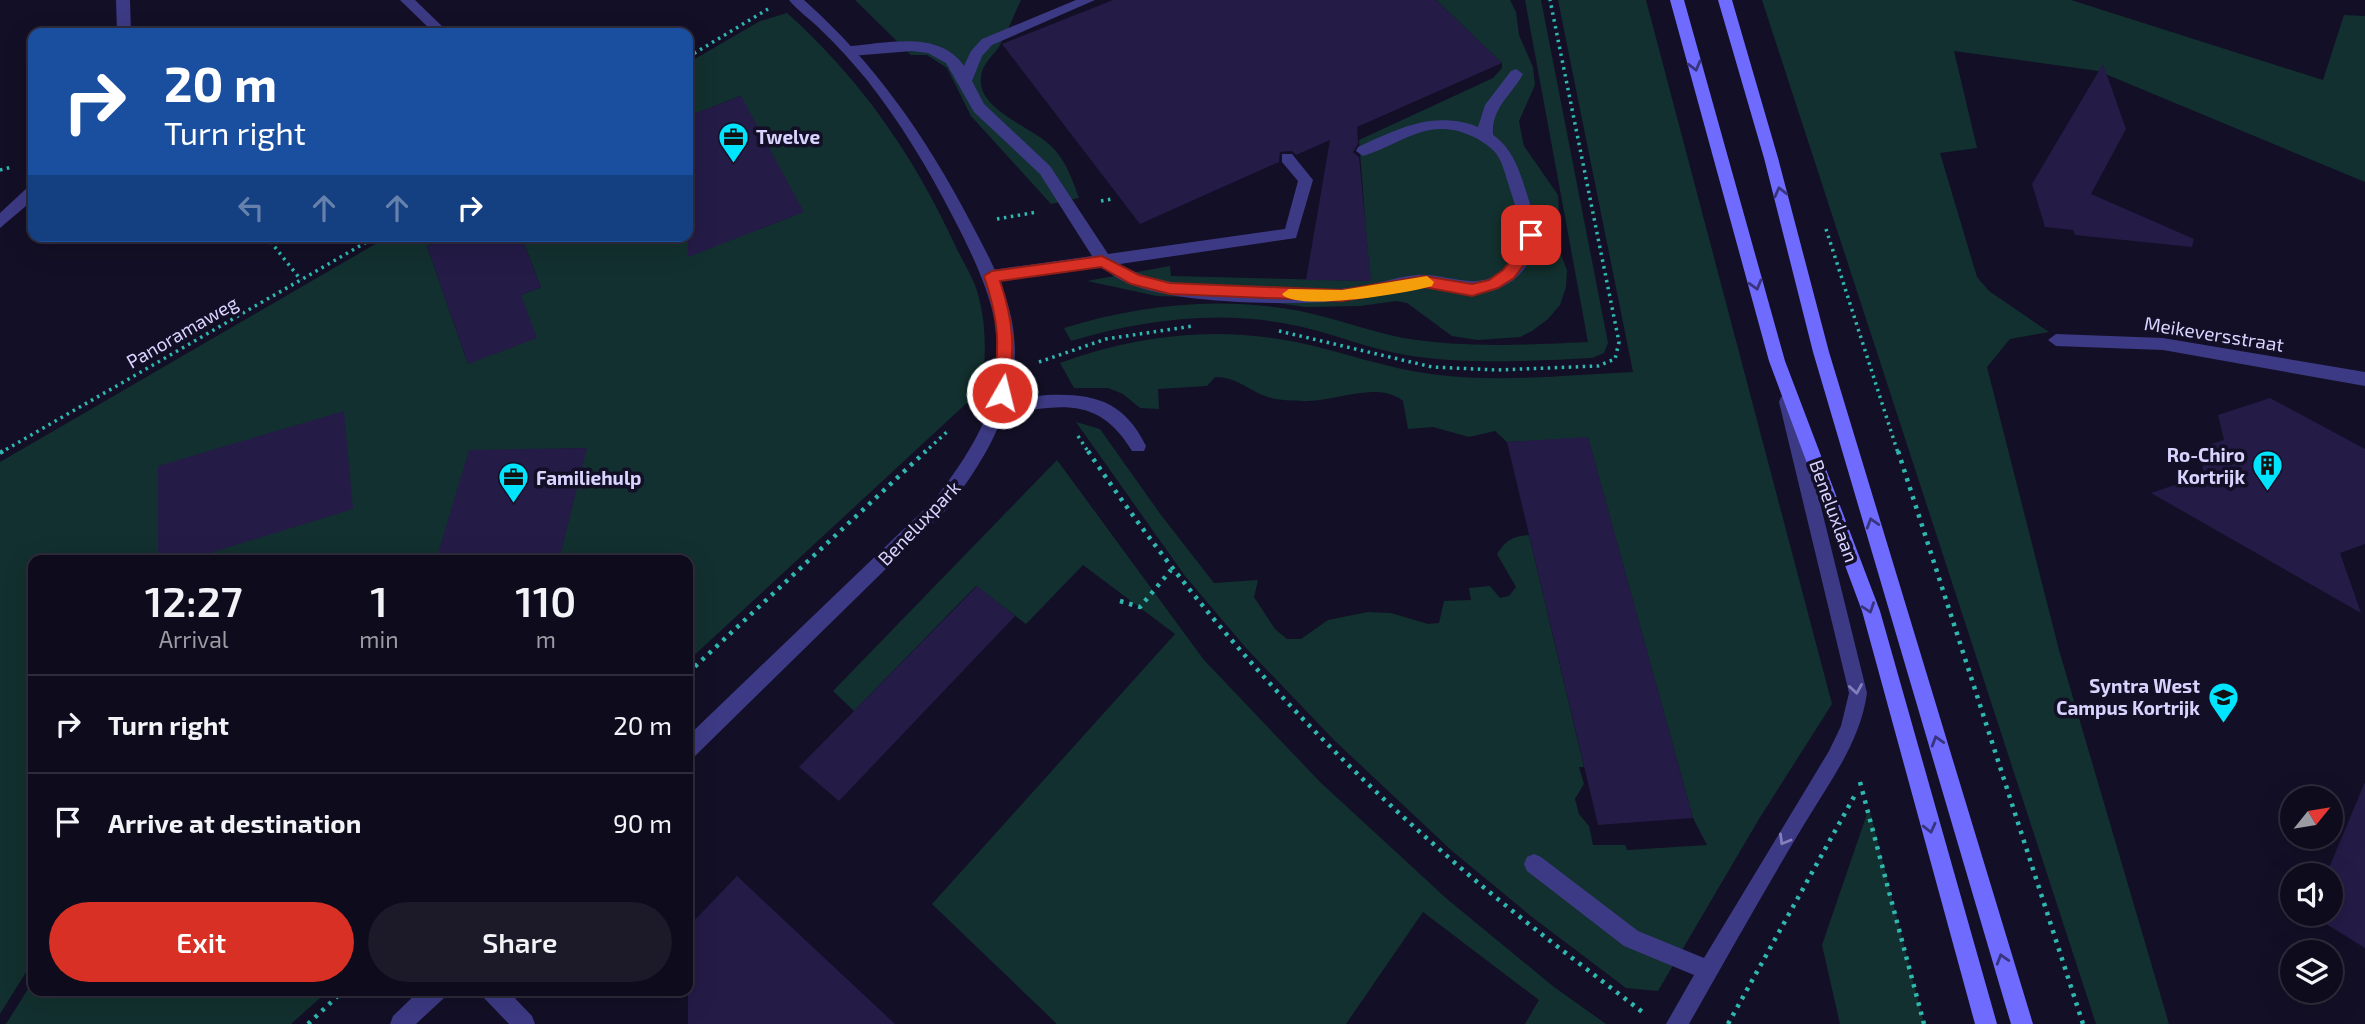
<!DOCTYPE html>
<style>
body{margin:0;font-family:"Exo 2",sans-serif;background:#1c1929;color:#f1f3f6;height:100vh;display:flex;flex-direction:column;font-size:26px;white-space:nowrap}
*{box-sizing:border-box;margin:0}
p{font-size:23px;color:#9b9ba3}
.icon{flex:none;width:38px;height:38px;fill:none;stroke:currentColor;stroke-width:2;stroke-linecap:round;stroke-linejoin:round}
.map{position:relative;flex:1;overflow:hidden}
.sheet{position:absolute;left:28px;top:555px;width:665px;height:441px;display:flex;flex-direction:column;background:#0e0b1c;border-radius:14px;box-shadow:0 7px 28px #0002,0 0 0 2px #2e2b3b}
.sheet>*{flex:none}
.guide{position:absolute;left:28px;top:28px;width:665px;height:214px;border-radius:14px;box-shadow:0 7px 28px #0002,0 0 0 2px #2e2b3b;background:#1a4fa0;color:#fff;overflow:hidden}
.needle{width:46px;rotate:60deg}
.controls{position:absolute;left:2280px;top:786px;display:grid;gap:14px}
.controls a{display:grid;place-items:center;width:63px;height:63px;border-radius:50%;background:#0e0b1c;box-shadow:0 7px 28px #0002,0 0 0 2px #2e2b3b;font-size:35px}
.pin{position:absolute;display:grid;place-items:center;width:60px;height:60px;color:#fff;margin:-30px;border-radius:14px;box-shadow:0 4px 10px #0006}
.me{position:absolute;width:77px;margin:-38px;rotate:8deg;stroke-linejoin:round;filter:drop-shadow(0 0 5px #0008)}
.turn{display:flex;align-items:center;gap:24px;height:147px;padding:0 21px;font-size:32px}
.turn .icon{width:91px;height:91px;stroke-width:2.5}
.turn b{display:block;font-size:49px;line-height:60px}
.lanes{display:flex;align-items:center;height:66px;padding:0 21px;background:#0003;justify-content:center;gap:35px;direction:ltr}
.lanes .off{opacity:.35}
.eta{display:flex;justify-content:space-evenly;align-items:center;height:119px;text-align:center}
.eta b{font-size:42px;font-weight:600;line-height:49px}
.primary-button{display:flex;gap:14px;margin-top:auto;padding:14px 21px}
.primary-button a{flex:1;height:80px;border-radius:42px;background:#d93025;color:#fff;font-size:28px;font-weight:600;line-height:80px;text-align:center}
.primary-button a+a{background:#1c1929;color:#f1f3f6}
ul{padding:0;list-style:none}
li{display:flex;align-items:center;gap:21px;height:98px;padding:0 21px;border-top:2px solid #2e2b3b}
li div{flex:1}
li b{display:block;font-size:26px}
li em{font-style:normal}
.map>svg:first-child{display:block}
.green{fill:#12302f;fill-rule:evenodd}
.building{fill:#241b47}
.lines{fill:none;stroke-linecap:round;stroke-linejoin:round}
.path-far1{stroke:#2fb8b0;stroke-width:3.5;stroke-dasharray:2.5 4.5;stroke-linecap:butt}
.path{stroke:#2fb8b0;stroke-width:4.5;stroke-dasharray:3.5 6;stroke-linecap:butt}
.lane{fill:#3d3a85;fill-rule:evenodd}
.street{fill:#3d3a85;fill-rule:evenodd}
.secondary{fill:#6f6bff;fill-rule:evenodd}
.oneway{stroke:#38347d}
.oneway2{stroke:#837fbc}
.route{fill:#d93025;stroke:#8d1f18;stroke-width:2}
.slow{fill:#f59e0b}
.labels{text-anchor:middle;stroke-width:7;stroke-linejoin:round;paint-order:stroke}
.poi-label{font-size:19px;font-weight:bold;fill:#d9d4ff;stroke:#130f26;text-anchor:start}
.street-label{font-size:19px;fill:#d9d4ff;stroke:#130f26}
</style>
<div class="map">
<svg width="2365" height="1024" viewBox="0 0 2365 1024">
<rect width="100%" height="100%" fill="#130f26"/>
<!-- green -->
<g class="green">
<path d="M855,0H1021C1014,15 1008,31 1000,45C995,54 985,61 982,72C971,110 1035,126 1055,150C1067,164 1073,181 1079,198L1051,204L971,116L947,68L927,55H911Z"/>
<path d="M1436,0H1510L1516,12L1519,35L1533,67L1535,85L1519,121L1521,132L1524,146L1558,195L1559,208L1552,232L1567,270L1566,287L1560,305L1548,319L1532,331L1520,337L1478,340L1452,336L1407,303L1397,301L1360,306L1305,307L1248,299L1157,296L1087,281L1170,266L1171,276L1370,281L1359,140L1493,78L1502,68V63Z"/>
<path d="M1525,0H1541L1608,343L1604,353L1592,358C1530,361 1468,365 1406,355C1369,349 1334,334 1298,326C1222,309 1144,319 1071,341L1064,328C1141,304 1220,296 1300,311C1335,318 1368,331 1403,338C1464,348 1526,345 1588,342Z"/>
<path d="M1558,0H1646L1832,704L1759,819L1658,991L1626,988L1532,917L1451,850L1334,740L1246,648L1185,576L1076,422L1100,429L1161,515L1214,583L1258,580L1254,597L1275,629L1287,639H1301L1328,620L1368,612L1391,613L1428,624L1439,623L1444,601L1471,600L1469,588L1490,586L1500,598L1509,596L1516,587L1497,554C1505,541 1513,536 1529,535L1584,767H1579L1584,784L1575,799L1579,814L1589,826L1593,845H1625L1627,850L1707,845L1693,818L1588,438L1507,442L1495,431L1469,437L1433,427L1408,429L1403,401C1378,381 1337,401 1308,401C1293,401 1279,401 1265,396C1247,389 1236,377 1215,377L1207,386L1158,389L1159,409L1140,408L1123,394L1108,388H1074L1060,363C1137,335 1215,326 1296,342C1341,351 1384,368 1431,374C1498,383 1566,375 1633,372Z"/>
<path d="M1762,0H2071L2323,80L2344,15L2365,16V182L2098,71L1954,51L1977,148L1940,153L1977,277L1989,291L2049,332L2010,339L1987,367L2059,650L2169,1024H2096Z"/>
<path d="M787,13C860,78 914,156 955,245C963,262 975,280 979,298C987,329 985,357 983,388L688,661V560H559L586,448L552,449L522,560H33V961L0,1014V462L389,236H453L521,295L541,287L521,236H688V63L760,21ZM740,96L803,212L760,229L700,112ZM431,244L472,362L468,364L427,246Z"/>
<path d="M1057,460L1204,660L1320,782L1447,899L1554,987L1606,1024H1525L1539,1000L1423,912L1346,1024H1057L932,904L1175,634L1083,565L1026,624L976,586L854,711L833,691Z"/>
<path d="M1869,808L1924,1024H1840L1822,945Z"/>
<path d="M33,981V990L328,991L291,1024H6Z"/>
</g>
<!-- building -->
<g class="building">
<path d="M1113,0H1436L1502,63L1357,127L1358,144L1353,152L1359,157L1371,281L1306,280L1330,140L1296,155L1292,151L1280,152L1279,162L1140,224L1002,44Z"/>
<path d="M2103,64L2126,129L2091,194L2194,239L2192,247L2075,235L2073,230L2045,227L2032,184Z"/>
<path d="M741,96L804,212L688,257V116Z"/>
<path d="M453,236H521L541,287L521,295L537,338L468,364L427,246Z"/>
<path d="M2270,398L2365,449V544L2340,553L2361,613L2151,493L2204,475L2199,448L2224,440L2218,415Z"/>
<path d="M344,411L353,509L187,560H158V466Z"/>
<path d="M1588,437L1693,818L1598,825L1507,442Z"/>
<path d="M587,448L559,560H436L469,450Z"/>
<path d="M977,586L1015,616L839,801L799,767Z"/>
<path d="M2365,782V948L2310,914H2331V875H2326Z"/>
<path d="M737,876L895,1024H688V927Z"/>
</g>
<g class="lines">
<!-- path-far1 -->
<g class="path-far1">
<path d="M688,57L768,9"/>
<path d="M0,170L12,167"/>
<path d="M1101,201L1112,199"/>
<path d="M997,219L1037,212"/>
<path d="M1826,229L1898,453"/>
<path d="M266,236L301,280"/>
<path d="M1279,331L1432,367L1497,370L1598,366L1615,359L1619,342L1550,0"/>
<path d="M1039,362L1106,339L1193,326"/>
<path d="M1078,436L1089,453"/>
<path d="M0,453L377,236"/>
<path d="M924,453L949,430"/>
</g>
<!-- path -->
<g class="path">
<path d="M1088,451C1187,599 1304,731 1438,848C1504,907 1575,960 1645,1014"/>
<path d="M1898,451L2083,1024"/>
<path d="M0,453L3,451"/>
<path d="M1120,601L1140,607L1171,570"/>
<path d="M688,673L926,451"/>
<path d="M1860,782L1924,1024"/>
<path d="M308,1024L344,990"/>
<path d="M1728,1024L1855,795"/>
</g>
<!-- lane -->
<g class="lane">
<path d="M116,0H130L131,33H117Z"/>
<path d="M400,0H415L449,33H434Z"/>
<path d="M1076,0H1095L992,45L982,56L972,81L984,104L1050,166L1108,254L1285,229L1298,181L1282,162V154H1292L1313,180L1296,238L1120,264C1158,293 1300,293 1350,288C1373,286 1394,277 1417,275C1449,273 1476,293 1504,270C1531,248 1518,214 1509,186C1505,175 1503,162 1495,152C1484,141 1469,133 1453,130C1419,124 1394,147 1363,156L1356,151L1358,147C1398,129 1434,110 1478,127L1485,105L1511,71L1516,69L1523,74C1511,96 1491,108 1493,135C1516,151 1522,179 1530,204C1538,232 1538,262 1512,281C1476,305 1456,285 1419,287C1396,288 1374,298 1351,300C1300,306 1186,304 1138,287C1124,283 1113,276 1102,267L992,282L986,280L984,276L986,272L992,270L1092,256L1040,174L974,112L946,63L928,53L912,51L851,56L844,51L851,46C887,43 940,30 964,66L971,51L982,39Z"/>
<path d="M33,186V200L0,228V213L28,187Z"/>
<path d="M1047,395C1094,393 1124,401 1146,446L1144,451H1132C1097,393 1058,407 999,414L993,412L991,407L993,402L999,400Z"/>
<path d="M1787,395L1793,397L1795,402L1867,693C1860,743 1830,781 1805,823C1765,889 1727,957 1689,1024H1666L1694,975L1624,946L1527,871L1524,864L1527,857L1534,854L1541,857L1638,931L1704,958L1829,751L1841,726L1849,693L1779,402L1781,397Z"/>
<path d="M482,990H507L532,1016L535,1024H509L484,998Z"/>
</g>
<!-- street -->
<g class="street">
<path d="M789,0H804C875,63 926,137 970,221C994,266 1020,313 1014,366C1009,421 980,467 947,509L695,756L688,758V736L935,499C1020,390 1014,333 952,215C928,168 900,122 867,80C852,62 837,45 820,29C810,19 798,11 789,0Z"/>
<path d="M2056,334L2163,338L2365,372V386L2163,350L2056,346L2048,340Z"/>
<path d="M420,990H446L444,998L416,1024H390L393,1016Z"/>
</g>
<!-- secondary -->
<g class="secondary">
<path d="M1670,0H1684L1785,361L1880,611L1997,1024H1975L1862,611L1769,361Z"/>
<path d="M1718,0H1732L1778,158L1829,352L2033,1024H2011L1813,352L1764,158Z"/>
</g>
</g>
<!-- one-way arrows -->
<defs><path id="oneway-chevron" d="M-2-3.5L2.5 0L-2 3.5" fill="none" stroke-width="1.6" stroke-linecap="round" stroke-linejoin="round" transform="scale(1.75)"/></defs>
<g class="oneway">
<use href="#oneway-chevron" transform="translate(1695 66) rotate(75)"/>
<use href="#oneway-chevron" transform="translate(1780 192) rotate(-104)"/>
<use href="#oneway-chevron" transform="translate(1756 285) rotate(74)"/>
<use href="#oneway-chevron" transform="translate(1872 523) rotate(-107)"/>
<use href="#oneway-chevron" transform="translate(1869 608) rotate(71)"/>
<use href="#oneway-chevron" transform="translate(1937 741) rotate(-107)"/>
<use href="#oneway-chevron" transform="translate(1930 828) rotate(76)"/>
<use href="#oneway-chevron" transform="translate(2002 959) rotate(-107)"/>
</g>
<g class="oneway2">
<use href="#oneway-chevron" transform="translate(1856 689) rotate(81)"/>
<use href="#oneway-chevron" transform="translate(1784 840) rotate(120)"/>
</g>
<!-- route -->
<path class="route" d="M1531,230L1538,235L1533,252L1514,278L1498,288L1472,296L1424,287L1342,301L1170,294L1131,284L1101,267L1000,281C1015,326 1014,347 1009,393L1002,399L994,393C999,344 1000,324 984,276L992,271L1102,256L1139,275L1170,283L1342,290L1424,276L1472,284L1489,280L1503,270L1522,247L1526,232Z"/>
<!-- slow -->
<path class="slow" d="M1427,276L1434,282L1432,286C1410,293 1295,312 1282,294L1289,289L1342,290Z"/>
<!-- icons -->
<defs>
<symbol id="office-pin" viewBox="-11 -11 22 30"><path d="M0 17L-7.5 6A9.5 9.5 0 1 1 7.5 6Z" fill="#00e5ff" stroke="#130f26"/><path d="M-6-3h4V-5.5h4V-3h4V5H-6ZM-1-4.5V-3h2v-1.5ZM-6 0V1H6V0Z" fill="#111"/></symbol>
<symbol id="building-pin" viewBox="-11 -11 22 30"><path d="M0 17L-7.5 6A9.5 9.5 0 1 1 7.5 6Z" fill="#00e5ff" stroke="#130f26"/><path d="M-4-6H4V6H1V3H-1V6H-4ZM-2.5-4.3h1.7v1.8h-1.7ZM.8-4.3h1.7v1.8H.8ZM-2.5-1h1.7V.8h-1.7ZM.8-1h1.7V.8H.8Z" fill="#111"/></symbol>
<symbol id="school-pin" viewBox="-11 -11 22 30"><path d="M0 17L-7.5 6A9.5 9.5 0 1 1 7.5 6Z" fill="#00e5ff" stroke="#130f26"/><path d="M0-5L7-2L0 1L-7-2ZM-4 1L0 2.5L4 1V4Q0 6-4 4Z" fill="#111"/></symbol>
</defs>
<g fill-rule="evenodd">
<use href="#office-pin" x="716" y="120" width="35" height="47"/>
<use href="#building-pin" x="2250" y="448" width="35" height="47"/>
<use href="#office-pin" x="496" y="460" width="35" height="47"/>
<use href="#school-pin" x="2206" y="680" width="35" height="47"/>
</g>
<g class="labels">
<!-- poi labels -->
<g class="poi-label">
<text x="756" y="144">Twelve</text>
<text x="2245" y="462" text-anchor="end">Ro-Chiro<tspan x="2245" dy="22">Kortrijk</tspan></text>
<text x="536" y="485">Familiehulp</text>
<text x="2200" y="693" text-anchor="end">Syntra West<tspan x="2200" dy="22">Campus Kortrijk</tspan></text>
</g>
<!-- street labels -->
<g class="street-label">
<text transform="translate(182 332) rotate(-30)" y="7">Panoramaweg</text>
<text transform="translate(2214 334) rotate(9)" y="7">Meikeversstraat</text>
<text transform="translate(1834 511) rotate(70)" y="7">Beneluxlaan</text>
<text transform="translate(919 523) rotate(-46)" y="7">Beneluxpark</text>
</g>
</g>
</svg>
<div class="controls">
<a><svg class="needle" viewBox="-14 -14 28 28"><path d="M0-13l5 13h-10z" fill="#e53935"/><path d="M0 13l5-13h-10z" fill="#9b9ba3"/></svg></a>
<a><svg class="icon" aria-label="sound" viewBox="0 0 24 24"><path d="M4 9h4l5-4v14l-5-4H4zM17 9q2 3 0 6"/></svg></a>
<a><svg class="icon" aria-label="layers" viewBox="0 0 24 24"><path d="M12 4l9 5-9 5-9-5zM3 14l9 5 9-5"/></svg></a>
</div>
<div class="pin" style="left:1531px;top:235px;background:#d93025"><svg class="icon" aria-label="arrive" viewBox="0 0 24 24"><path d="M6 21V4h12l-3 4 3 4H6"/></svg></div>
<svg class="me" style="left:1002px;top:393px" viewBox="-20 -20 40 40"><circle r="17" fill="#d93025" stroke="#fff" stroke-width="3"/><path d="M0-11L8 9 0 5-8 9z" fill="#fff"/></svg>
<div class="guide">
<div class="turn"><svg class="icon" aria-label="right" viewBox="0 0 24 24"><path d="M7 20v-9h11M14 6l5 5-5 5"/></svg><div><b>20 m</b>Turn right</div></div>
<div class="lanes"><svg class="icon off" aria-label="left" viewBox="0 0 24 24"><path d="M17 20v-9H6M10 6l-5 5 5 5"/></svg><svg class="icon off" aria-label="ahead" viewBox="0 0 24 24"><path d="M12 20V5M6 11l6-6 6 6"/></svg><svg class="icon off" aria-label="ahead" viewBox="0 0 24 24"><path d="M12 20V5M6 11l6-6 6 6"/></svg><svg class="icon" aria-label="right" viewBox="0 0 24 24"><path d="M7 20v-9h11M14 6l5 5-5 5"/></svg></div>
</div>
<section class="sheet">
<div class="eta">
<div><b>12:27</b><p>Arrival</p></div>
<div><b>1</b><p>min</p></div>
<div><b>110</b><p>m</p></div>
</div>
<ul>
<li><svg class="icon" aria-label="right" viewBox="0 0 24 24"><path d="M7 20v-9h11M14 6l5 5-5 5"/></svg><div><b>Turn right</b></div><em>20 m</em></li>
<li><svg class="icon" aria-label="arrive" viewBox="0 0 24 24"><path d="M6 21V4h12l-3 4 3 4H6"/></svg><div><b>Arrive at destination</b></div><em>90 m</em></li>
</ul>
<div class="primary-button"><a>Exit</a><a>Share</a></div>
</section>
</div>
